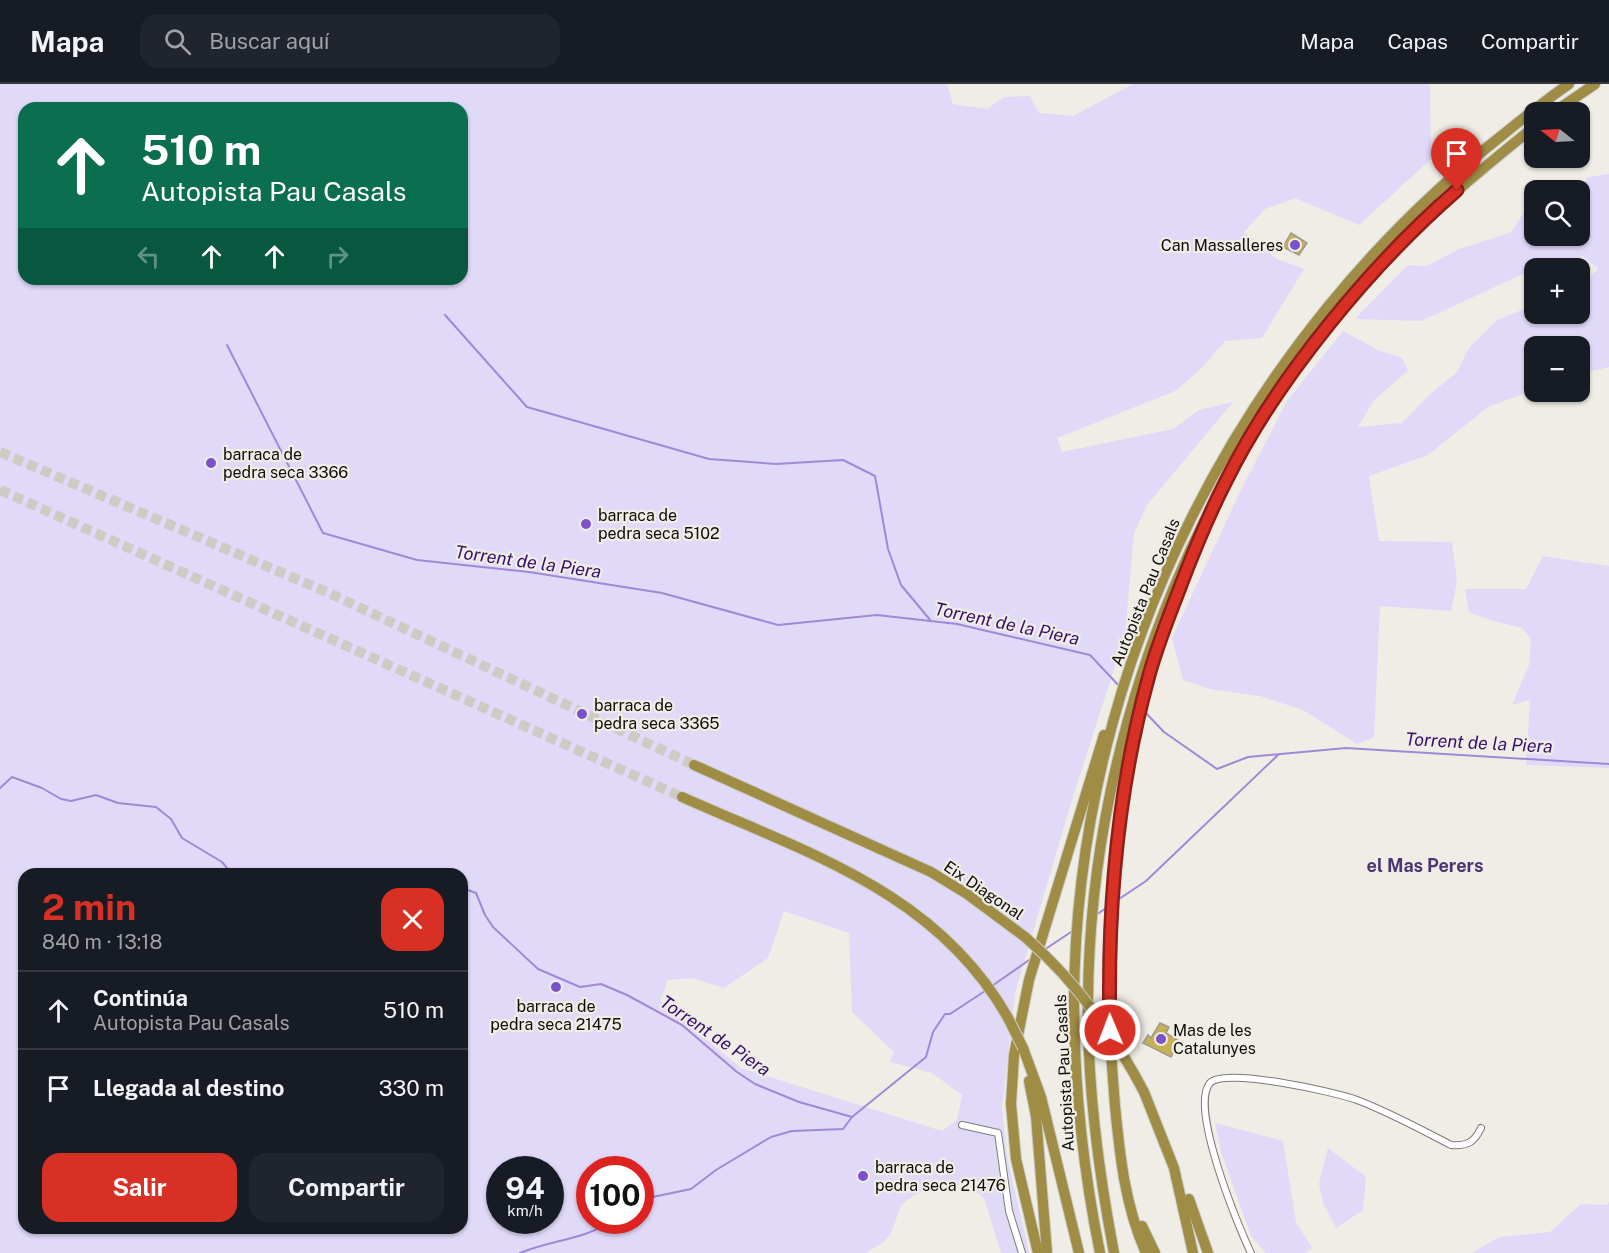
<!DOCTYPE html>
<html lang="es">
<meta charset="utf-8">
<style>
body{margin:0;font-family:"Public Sans",sans-serif;background:#20242c;color:#f1f3f6;height:100vh;display:flex;flex-direction:column;font-size:22px;white-space:nowrap}
*{box-sizing:border-box;margin:0}
p{font-size:20px;color:#9ea1a6}
.icon{flex:none;width:33px;height:33px;fill:none;stroke:currentColor;stroke-width:2;stroke-linecap:round;stroke-linejoin:round}
.map{position:relative;flex:1;overflow:hidden}
.side{position:absolute;left:18px;top:784px;width:450px;height:366px;display:flex;flex-direction:column;background:#171b24;border-radius:18px;box-shadow:0 2px 4px #0004}
.side>*{flex:none}
.guide{position:absolute;left:18px;top:18px;width:450px;height:183px;border-radius:18px;box-shadow:0 2px 4px #0004;background:#0b6e4f;color:#fff;overflow:hidden}
.needle{width:39px;rotate:288deg}
.fabs{position:absolute;left:1524px;top:18px;display:grid;gap:12px}
.fabs a{display:grid;place-items:center;width:66px;height:66px;border-radius:12px;background:#171b24;box-shadow:0 2px 4px #0004;font-size:30px}
.speed{position:absolute;left:486px;top:1072px;display:flex;gap:12px;font-size:30px;font-weight:700;text-align:center}
.speed>*{display:grid;place-content:center;width:78px;height:78px;border-radius:50%;background:#171b24;box-shadow:0 2px 4px #0004;line-height:1}
.speed small{font-size:15px;font-weight:400}
.speed .limit{border:9px solid #d22;background:#fff;color:#111}
.pin{position:absolute;display:grid;place-items:center;width:51px;height:51px;color:#fff;margin:-62px -26px;border-radius:50% 50% 50% 0;rotate:-45deg;box-shadow:0 0 6px #0007}
.pin .icon{rotate:45deg}
.me{position:absolute;width:66px;margin:-33px;rotate:359deg;stroke-linejoin:round;filter:drop-shadow(0 0 4px #0008)}
.turn{display:flex;align-items:center;gap:21px;height:126px;padding:0 24px;font-size:27px}
.turn .icon{width:78px;height:78px;stroke-width:2.5}
.turn b{display:block;font-size:42px;line-height:51px}
.lanes{display:flex;align-items:center;height:57px;padding:0 24px;background:#0003;justify-content:center;gap:30px;direction:ltr}
.lanes .off{opacity:.35}
.round{display:grid;place-items:center;flex:none;width:63px;height:63px;border-radius:18px;background:#20242c}
.summary{display:flex;align-items:center;justify-content:space-between;height:102px;padding:0 24px}
h1{font-size:36px;font-weight:700;line-height:45px;color:#d93025}
.button{display:flex;gap:12px;margin-top:auto;padding:12px 24px}
.button a{flex:1;height:69px;border-radius:18px;background:#d93025;color:#fff;font-size:24px;font-weight:700;line-height:69px;text-align:center}
.button a+a{background:#20242c;color:#f1f3f6}
ul{padding:0;list-style:none}
li{display:flex;align-items:center;gap:18px;height:78px;padding:0 24px;border-top:2px solid #363941}
li div{flex:1}
li b{display:block;font-size:22px}
li em{font-style:normal}
header{display:flex;align-items:center;gap:36px;box-sizing:border-box;height:84px;padding:0 30px;background:#171b24;border-bottom:2px solid #363941}
header strong{font-size:28px}
nav{display:flex;gap:33px;margin-inline-start:auto;font-size:21px}
.search{width:420px;height:54px;background:#20242c;display:flex;align-items:center;gap:15px;box-sizing:border-box;padding:0 21px;border-radius:18px;color:#9ea1a6;font-size:22px}
.map>svg:first-child{display:block}
.green{fill:#e0d9f8;fill-rule:evenodd}
.lines{fill:none;stroke-linecap:round;stroke-linejoin:round}
.stream{stroke:#9f89d7;stroke-width:2}
.building{fill:#c8b055;stroke:#9c9a93;stroke-width:1.5}
.motorway-tunnel{stroke:#cdcbc4;stroke-width:10;stroke-dasharray:10 5;stroke-linecap:butt}
.minor-casing{stroke:#7c7a73;stroke-width:8}
.motorway-casing{stroke:#cacac9;stroke-width:12}
.minor{stroke:#fff;stroke-width:6}
.motorway{stroke:#9f8d45;stroke-width:10}
.motorway-bridge-casing{stroke:#cacac9;stroke-width:12;stroke-linecap:butt}
.motorway-bridge{stroke:#9f8d45;stroke-width:10}
.route-casing{stroke:#8d1f18;stroke-width:15}
.route{stroke:#d93025;stroke-width:10}
.poi-dot{fill:#7c52cb;stroke:#efede5;stroke-width:2}
.labels{text-anchor:middle;stroke-width:4.5;stroke-linejoin:round;paint-order:stroke}
.poi-label{font-size:16px;fill:#0e0d0b;stroke:#efede5;text-anchor:start}
.street-label{font-size:16px;fill:#0e0d0b;stroke:#efede5}
.water-label{font-size:18px;font-style:italic;fill:#370f6c;stroke:#efede5}
.neighbourhood-label{font-size:18px;font-weight:bold;fill:#493673;stroke:#efede5}
</style>
<header>
<strong>Mapa</strong>
<div class="search"><svg class="icon" aria-label="search" viewBox="0 0 24 24"><circle cx="10" cy="10" r="6"/><path d="M15 15l6 6"/></svg>Buscar aquí</div>
<nav><a>Mapa</a><a>Capas</a><a>Compartir</a></nav>
</header>
<div class="map">
<svg width="1609" height="1169" viewBox="0 0 1609 1169">
<rect width="100%" height="100%" fill="#efede5"/>
<!-- green -->
<g class="green">
<path d="M0,0H947L953,20L987,25L1004,13L1030,12L1039,29L1073,32L1133,0H1430L1431,75L1359,141L1295,114L1265,125L1244,148L1277,175L1304,185L1262,254L1225,257L1199,287L1175,307L1057,354L1062,368L1173,345L1199,326L1233,318L1147,421L1134,449L1125,551L1071,719L1015,909L1002,1024L1007,1072L1029,1169H1001L984,1114L968,1101H947L926,1105L908,1115L901,1122L890,1151L884,1158L866,1169H0ZM24,24H462V195H24ZM24,790H462V1144H24ZM784,827L849,849L852,928L894,968L890,978L932,989L962,1011L957,1036L942,1047L741,984L660,917L668,896L692,894L724,904L768,874ZM500,1086H550V1137H500ZM590,1086H640V1137H590Z"/>
<path d="M1609,90V283L1580,290V262H1534V306L1488,323L1428,371L1369,392L1379,457L1452,458L1457,497L1451,527L1380,522L1374,653L1357,660L1303,626L1260,612L1210,605L1183,596L1172,554L1239,410L1287,317L1343,247L1380,267L1402,274L1408,287L1374,316L1358,343L1402,339L1427,313L1457,288L1469,264L1497,236L1534,221V230H1580V203L1598,185L1583,172L1540,182L1421,237L1355,235L1408,181L1427,182L1459,165L1510,149L1530,120L1534,119V152H1580V108L1588,93Z"/>
<path d="M1543,472L1609,482V684L1526,681L1530,616L1512,621L1529,581L1531,555L1522,544L1490,536L1469,528L1465,505H1526Z"/>
<path d="M1215,1039L1283,1057L1296,1138L1312,1164L1305,1169H1266L1251,1152L1221,1068Z"/>
<path d="M1328,1064L1366,1093L1363,1126L1336,1144L1323,1119L1319,1100Z"/>
<path d="M1609,1118V1169H1471L1500,1153L1550,1148L1581,1120L1606,1121Z"/>
</g>
<g class="lines">
<!-- stream -->
<g class="stream">
<path d="M445,231L527,323L709,375L776,380L843,376L875,392L888,465L901,501L931,537"/>
<path d="M227,261L323,449L417,476L529,488L662,509L778,541L877,531L957,540L1090,571L1121,604"/>
<path d="M1144,627L1164,648L1217,685L1248,673L1346,664L1609,680"/>
<path d="M0,704L12,693L42,704L61,715L71,717L96,711L118,719L156,723L171,735L182,754L222,778L232,790"/>
<path d="M462,804L476,809L485,831L493,843L538,885L580,903L601,900L627,911L682,941L737,988L755,1000L799,1018L852,1033"/>
<path d="M1116,817L1146,797L1278,671"/>
<path d="M1096,831L1109,822"/>
<path d="M1044,866L1074,846"/>
<path d="M992,902L1032,874"/>
<path d="M640,1119L648,1114L691,1105L716,1086L771,1053L792,1047L843,1045L852,1033L926,973L933,948L945,930H950L985,907"/>
<path d="M520,1169C554,1155 580,1157 613,1137"/>
</g>
</g>
<!-- building -->
<g class="building">
<path d="M1291,149L1307,159L1299,171L1283,163Z"/>
<path d="M1160,939L1169,943L1166,949L1179,957L1171,973L1143,959L1148,951L1151,954Z"/>
</g>
<g class="lines">
<!-- motorway-tunnel -->
<g class="motorway-tunnel">
<path d="M0,368L329,509L694,681"/>
<path d="M0,406L682,713"/>
</g>
<defs>
<g id="minor">
<path d="M962,1041L998,1049L1009,1127L1022,1169"/>
<path d="M1251,1169C1238,1142 1189,1023 1210,999C1224,983 1335,1008 1357,1016C1389,1028 1420,1045 1451,1061C1467,1062 1474,1059 1481,1044"/>
</g>
<g id="motorway">
<path d="M1554,28L1595,0"/>
<path d="M694,681L931,788L967,810L1025,853"/>
<path d="M682,713C807,769 937,808 1008,934"/>
<path d="M1023,964L1041,1013L1079,1169"/>
<path d="M1029,997L1036,1032L1047,1169"/>
<path d="M1144,1008L1174,1084L1193,1169"/>
<path d="M1189,1115L1208,1169"/>
<path d="M1142,1142L1155,1169"/>
<path d="M1038,1169L1016,1075L1011,1020L1014,971L1029,896L1104,651"/>
<path d="M1100,1169C1083,1085 1074,1001 1074,916C1076,580 1242,254 1505,49C1526,32 1547,15 1569,0"/>
<path d="M1114,1169C1098,1085 1087,1001 1088,916C1090,636 1208,354 1404,156C1445,115 1489,79 1534,43"/>
<path d="M1146,1169C1125,1122 1120,1073 1115,1022C1102,881 1112,735 1147,597"/>
</g>
</defs>
<!-- minor casing -->
<use href="#minor" class="minor-casing"/>
<!-- motorway casing -->
<use href="#motorway" class="motorway-casing"/>
<!-- minor -->
<use href="#minor" class="minor"/>
<!-- motorway -->
<use href="#motorway" class="motorway"/>
<defs>
<g id="motorway-bridge">
<path d="M1025,853C1075,896 1113,949 1144,1008"/>
<path d="M1008,934L1023,964"/>
</g>
</defs>
<!-- motorway-bridge casing -->
<use href="#motorway-bridge" class="motorway-bridge-casing"/>
<!-- motorway-bridge -->
<use href="#motorway-bridge" class="motorway-bridge"/>
</g>
<g class="lines">
<defs>
<path id="route" d="M1110,946C1107,829 1117,708 1148,595C1156,564 1168,535 1179,506C1193,469 1208,432 1226,397C1277,294 1371,181 1457,106"/>
</defs>
<!-- route casing -->
<use href="#route" class="route-casing"/>
<!-- route -->
<use href="#route" class="route"/>
</g>
<!-- markers -->
<g class="poi-dot">
<circle cx="1295" cy="161" r="6"/>
<circle cx="211" cy="379" r="6"/>
<circle cx="586" cy="440" r="6"/>
<circle cx="582" cy="630" r="6"/>
<circle cx="556" cy="903" r="6"/>
<circle cx="1161" cy="955" r="6"/>
<circle cx="863" cy="1092" r="6"/>
</g>
<g class="labels">
<!-- poi labels -->
<g class="poi-label">
<text x="1283" y="167" text-anchor="end">Can Massalleres</text>
<text x="223" y="376">barraca de<tspan x="223" dy="18">pedra seca 3366</tspan></text>
<text x="598" y="437">barraca de<tspan x="598" dy="18">pedra seca 5102</tspan></text>
<text x="594" y="627">barraca de<tspan x="594" dy="18">pedra seca 3365</tspan></text>
<text x="556" y="928" text-anchor="middle">barraca de<tspan x="556" dy="18">pedra seca 21475</tspan></text>
<text x="1173" y="952">Mas de les<tspan x="1173" dy="18">Catalunyes</tspan></text>
<text x="875" y="1089">barraca de<tspan x="875" dy="18">pedra seca 21476</tspan></text>
</g>
<!-- street labels -->
<g class="street-label">
<text transform="translate(1145 508) rotate(-68)" y="6">Autopista Pau Casals</text>
<text transform="translate(984 806) rotate(34)" y="6">Eix Diagonal</text>
<text transform="translate(1064 989) rotate(-93)" y="6">Autopista Pau Casals</text>
</g>
<!-- water labels -->
<g class="water-label">
<text transform="translate(528 478) rotate(8)" y="6">Torrent de la Piera</text>
<text transform="translate(1007 540) rotate(12)" y="6">Torrent de la Piera</text>
<text transform="translate(1479 659) rotate(3)" y="6">Torrent de la Piera</text>
<text transform="translate(715 952) rotate(34)" y="6">Torrent de Piera</text>
</g>
<!-- neighbourhood labels -->
<g class="neighbourhood-label">
<text x="1425" y="788">el Mas Perers</text>
</g>
</g>
</svg>
<div class="fabs">
<a><svg class="needle" viewBox="-14 -14 28 28"><path d="M0-13l5 13h-10z" fill="#e53935"/><path d="M0 13l5-13h-10z" fill="#9ea1a6"/></svg></a>
<a><svg class="icon" aria-label="search" viewBox="0 0 24 24"><circle cx="10" cy="10" r="6"/><path d="M15 15l6 6"/></svg></a>
<a>+</a>
<a>−</a>
</div>
<div class="speed"><div>94<small>km/h</small></div><div class="limit">100</div></div>
<div class="pin" style="left:1457px;top:106px;background:#d93025"><svg class="icon" aria-label="arrive" viewBox="0 0 24 24"><path d="M6 21V4h12l-3 4 3 4H6"/></svg></div>
<svg class="me" style="left:1110px;top:946px" viewBox="-20 -20 40 40"><circle r="17" fill="#d93025" stroke="#fff" stroke-width="3"/><path d="M0-11L8 9 0 5-8 9z" fill="#fff"/></svg>
<div class="guide">
<div class="turn"><svg class="icon" aria-label="ahead" viewBox="0 0 24 24"><path d="M12 20V5M6 11l6-6 6 6"/></svg><div><b>510 m</b>Autopista Pau Casals</div></div>
<div class="lanes"><svg class="icon off" aria-label="left" viewBox="0 0 24 24"><path d="M17 20v-9H6M10 6l-5 5 5 5"/></svg><svg class="icon" aria-label="ahead" viewBox="0 0 24 24"><path d="M12 20V5M6 11l6-6 6 6"/></svg><svg class="icon" aria-label="ahead" viewBox="0 0 24 24"><path d="M12 20V5M6 11l6-6 6 6"/></svg><svg class="icon off" aria-label="right" viewBox="0 0 24 24"><path d="M7 20v-9h11M14 6l5 5-5 5"/></svg></div>
</div>
<section class="side">
<div class="summary"><div><h1>2 min</h1><p>840 m · 13:18</p></div><a class="round" style="background:#d93025;color:#fff"><svg class="icon" aria-label="close" viewBox="0 0 24 24"><path d="M6 6l12 12M18 6L6 18"/></svg></a></div>
<ul>
<li><svg class="icon" aria-label="ahead" viewBox="0 0 24 24"><path d="M12 20V5M6 11l6-6 6 6"/></svg><div><b>Continúa</b><p>Autopista Pau Casals</p></div><em>510 m</em></li>
<li><svg class="icon" aria-label="arrive" viewBox="0 0 24 24"><path d="M6 21V4h12l-3 4 3 4H6"/></svg><div><b>Llegada al destino</b></div><em>330 m</em></li>
</ul>
<div class="button"><a>Salir</a><a>Compartir</a></div>
</section>
</div>
